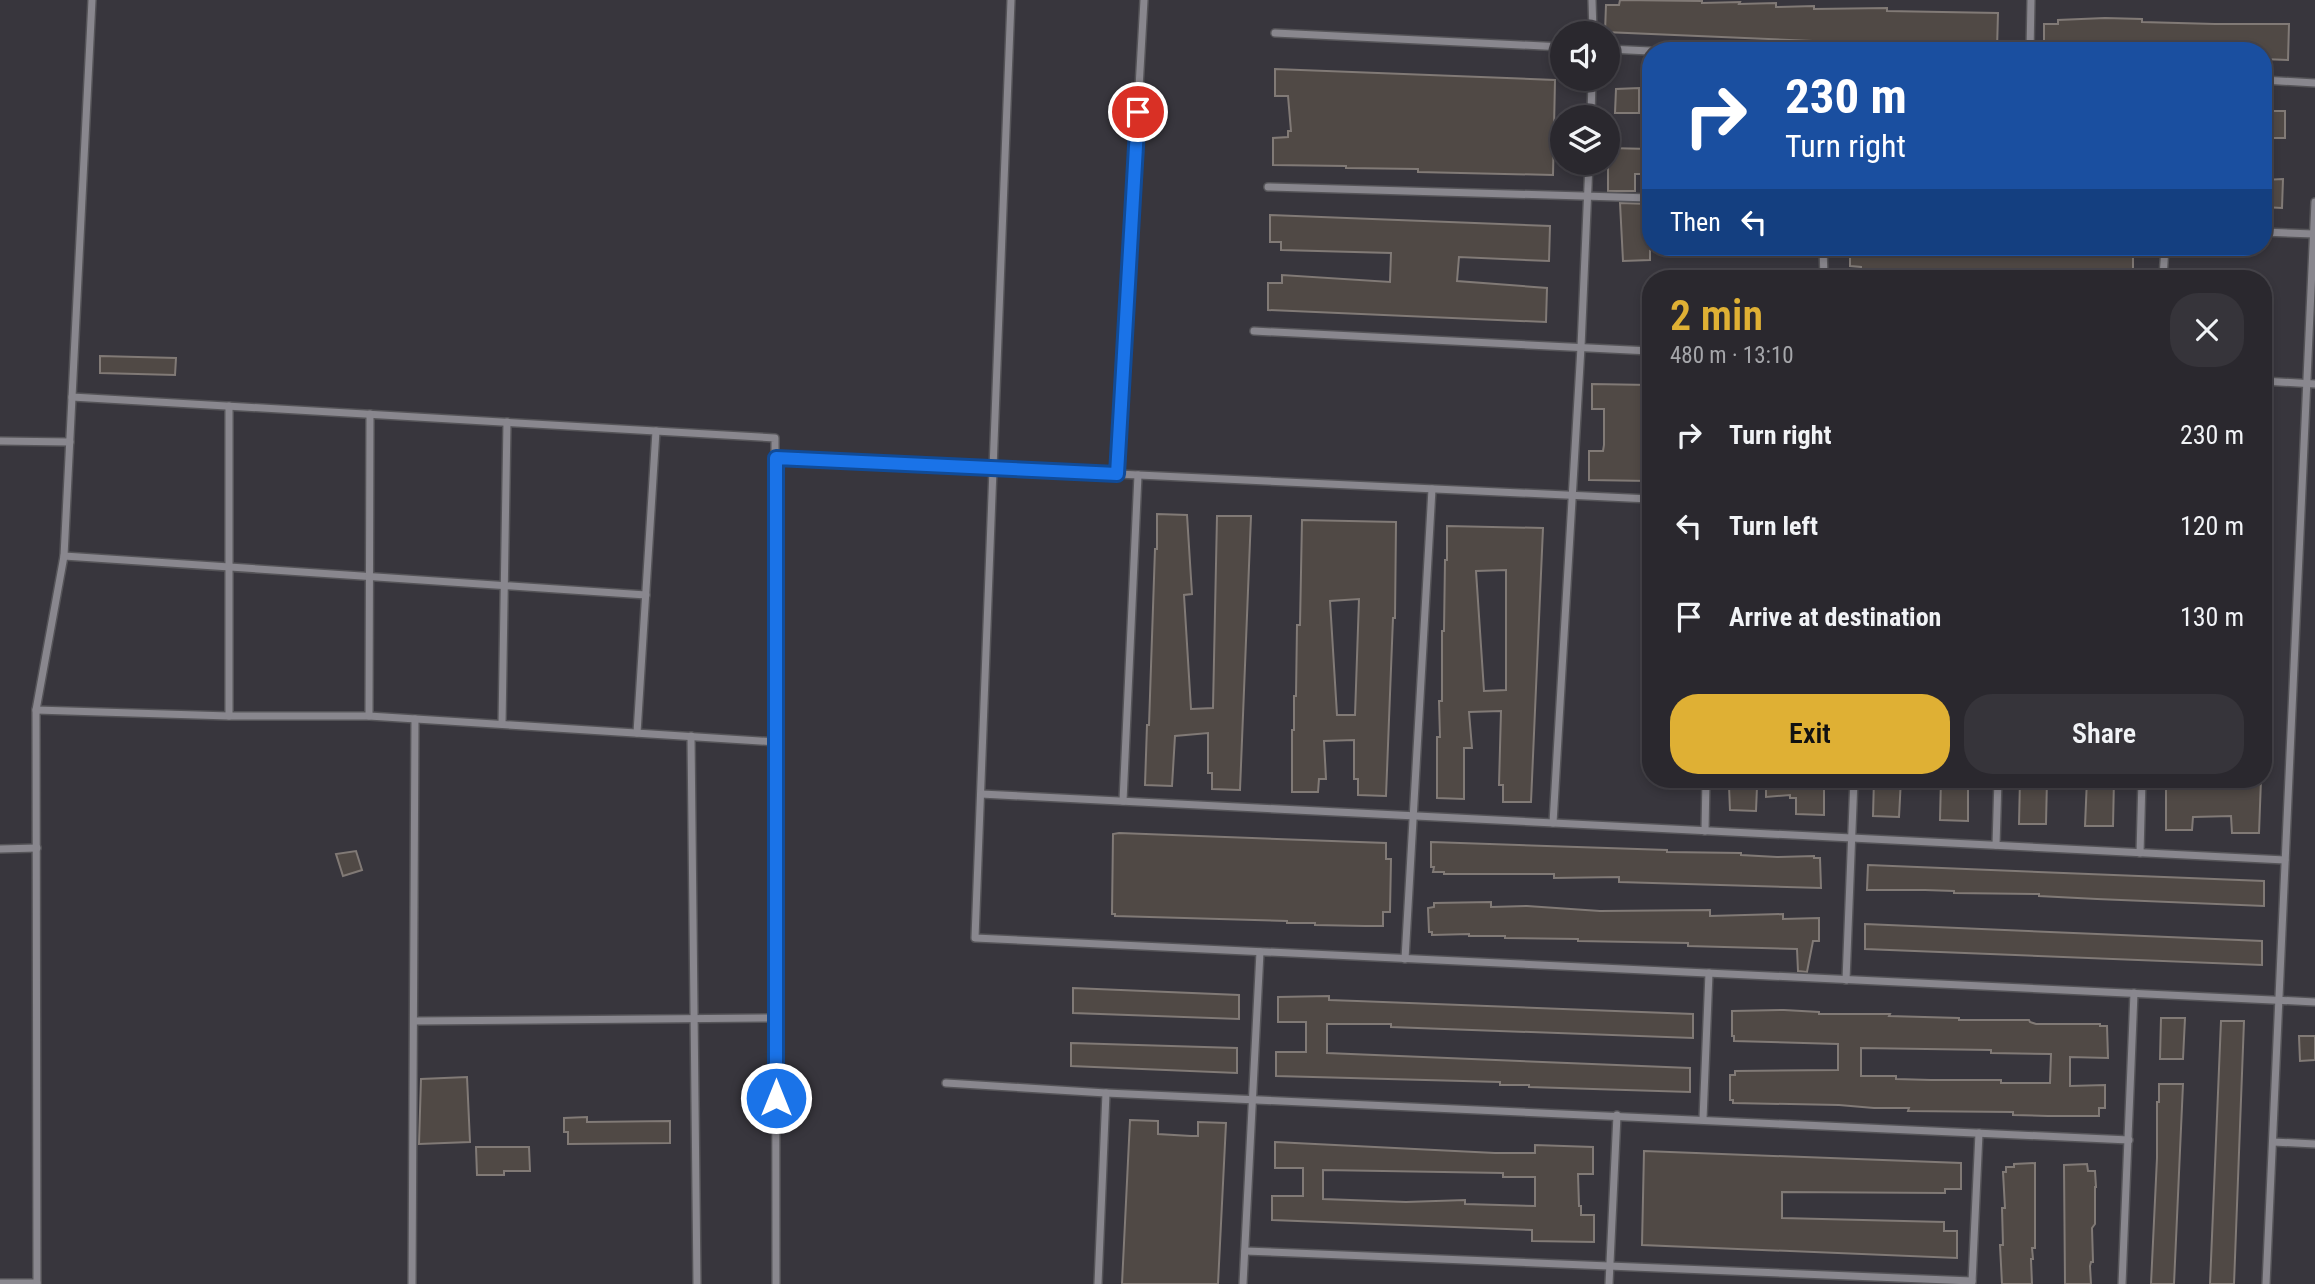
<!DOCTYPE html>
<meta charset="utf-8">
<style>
body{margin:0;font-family:"Roboto Condensed",sans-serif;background:#36343a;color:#f1f3f6;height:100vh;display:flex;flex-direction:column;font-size:26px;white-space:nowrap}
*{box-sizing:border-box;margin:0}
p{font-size:23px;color:#a5a6aa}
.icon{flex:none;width:38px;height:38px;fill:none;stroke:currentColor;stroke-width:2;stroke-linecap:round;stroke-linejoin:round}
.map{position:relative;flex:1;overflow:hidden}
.panel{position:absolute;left:1642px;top:270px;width:630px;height:518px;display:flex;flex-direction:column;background:#2a282e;border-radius:28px;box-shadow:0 4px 10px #0003,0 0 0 2px #46444a}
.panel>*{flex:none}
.top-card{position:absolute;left:1642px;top:42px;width:630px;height:214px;border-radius:28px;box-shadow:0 4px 10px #0003,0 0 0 2px #46444a;background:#1a4fa0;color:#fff;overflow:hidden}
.fabs{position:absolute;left:1550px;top:21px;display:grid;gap:14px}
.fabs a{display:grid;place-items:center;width:70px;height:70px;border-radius:50%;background:#2a282e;box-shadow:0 4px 10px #0003,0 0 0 2px #46444a;font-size:35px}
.pin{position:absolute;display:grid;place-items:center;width:60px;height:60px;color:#fff;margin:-30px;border:4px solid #fff;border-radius:50%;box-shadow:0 2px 7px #0007}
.me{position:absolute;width:77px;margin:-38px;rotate:0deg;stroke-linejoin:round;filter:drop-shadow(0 0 5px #0008)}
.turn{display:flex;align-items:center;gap:24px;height:147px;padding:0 28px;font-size:32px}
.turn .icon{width:91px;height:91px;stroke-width:2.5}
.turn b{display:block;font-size:49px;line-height:60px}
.then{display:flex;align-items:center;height:66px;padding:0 28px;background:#0003;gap:14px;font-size:26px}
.round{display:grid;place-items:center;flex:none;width:74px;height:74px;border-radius:28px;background:#36343a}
.summary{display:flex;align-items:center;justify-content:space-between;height:119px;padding:0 28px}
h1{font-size:42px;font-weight:600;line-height:52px;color:#dfb034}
.cta{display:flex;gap:14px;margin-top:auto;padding:14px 28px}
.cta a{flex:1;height:80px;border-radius:28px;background:#dfb034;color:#111;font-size:28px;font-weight:600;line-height:80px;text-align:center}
.cta a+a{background:#36343a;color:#f1f3f6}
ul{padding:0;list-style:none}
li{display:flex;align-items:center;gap:21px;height:91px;padding:0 28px}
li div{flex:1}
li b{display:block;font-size:26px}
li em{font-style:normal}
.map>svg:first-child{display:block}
.building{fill:#504945;stroke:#817a76;stroke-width:2;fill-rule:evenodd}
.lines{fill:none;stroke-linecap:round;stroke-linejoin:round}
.street-casing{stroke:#555458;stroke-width:10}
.street{stroke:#89878e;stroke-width:7}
.route-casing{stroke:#114b97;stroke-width:18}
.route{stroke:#1a73e8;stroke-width:12}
</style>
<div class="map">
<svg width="2315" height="1284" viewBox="0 0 2315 1284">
<rect width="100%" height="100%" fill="#38363d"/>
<!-- building -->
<g class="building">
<path d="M1620,0L1702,1V3L1740,2L1739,4L1776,3V7L1814,6V9L1887,8V11L1998,13L1997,49L1605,32L1606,5H1619Z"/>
<path d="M2105,18L2142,19V22L2215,24H2289L2288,60L2263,59L2264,51H2044V24H2058V20Z"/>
<path d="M1275,69L1555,80L1553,175L1418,172V169L1346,168V166L1273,165V138L1288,137V131H1291L1288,96H1275Z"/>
<path d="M1639,88V113H1615L1616,89Z"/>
<rect x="2263" y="111" width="22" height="27"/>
<path d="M1608,148L1650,149V174H1635V191H1608Z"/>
<path d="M2283,179L2282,208L2263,207V180Z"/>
<path d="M1620,203L1650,204V260L1623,261Z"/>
<path d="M1270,215L1550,226L1549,261L1459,257L1457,281L1547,288L1546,322L1268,310V283H1282V275L1390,282L1391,253L1281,250V242H1270Z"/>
<path d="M1850,247H2001L2133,251V278H1966L1861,275V267L1850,266Z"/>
<path d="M100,356L176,358L175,375L100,373Z"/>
<path d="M1592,384L1650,385V481L1589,480V451H1603L1604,445V409H1592Z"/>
<path d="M1157,514L1187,515L1192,594L1184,595L1191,709L1213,708L1217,516H1251L1240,790L1212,789V773H1208V733L1175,736L1172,786L1145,785L1147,725H1149L1155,549H1157Z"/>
<path d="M1302,520L1396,522L1395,618H1393L1386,796L1358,795V779H1354V740L1324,741L1326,779H1319L1318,792H1292V730H1294V696H1296L1297,625H1300ZM1359,599L1355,715H1337L1330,601Z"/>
<path d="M1447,526L1543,528L1531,802H1503V785H1499L1501,711L1469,712L1472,748H1464V799L1437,798V737H1440L1439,701H1442V631H1444L1445,560H1447ZM1506,570V690L1484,691L1476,571Z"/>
<path d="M1766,779H1824V815L1796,814V798H1790V795L1766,797Z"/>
<path d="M1874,779H1901L1899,817L1873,816Z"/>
<path d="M1941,779H1968V821L1940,820Z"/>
<path d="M2020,779H2047L2046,824H2019Z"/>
<path d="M2087,779H2114L2113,826H2085Z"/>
<path d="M2166,779H2261L2259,833H2232L2231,816L2193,817L2192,830H2166Z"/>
<path d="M1729,786L1757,787L1756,811L1730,810Z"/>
<path d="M1119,833L1386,843V859H1391L1390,912H1383V926H1365L1315,925V923H1287V921L1115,916V914H1112L1113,834Z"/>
<path d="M1431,842L1667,850V852L1741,853V855L1777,857L1814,856V858H1820L1821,888L1619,882V877L1554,878V874H1444V872H1433L1434,867H1431Z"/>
<path d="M356,851L362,870L343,876L336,854Z"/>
<path d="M1868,865L2264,881V906L2097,899L2039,896V894L1954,893V891L1925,890H1867Z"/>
<path d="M1491,902V907L1527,906L1600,911L1710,910V916L1783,914V919L1819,918V941H1813L1807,972L1798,971L1797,949L1688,946V943L1578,941V939L1505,938V936H1469V934L1432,935V932H1429L1428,908L1434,907V903Z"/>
<path d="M1865,924L2262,941V965L1865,949Z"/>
<path d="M1073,988L1239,995V1019L1073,1013Z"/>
<path d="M1329,996V1000L1357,1001L1693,1014V1038L1391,1027V1024H1327V1053L1690,1068V1092L1529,1087V1085H1500V1082L1276,1076V1052H1306V1022H1278V997Z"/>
<path d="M1784,1010L1819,1012V1014H1890L1889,1016L1959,1018V1020H2029L2030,1022L2036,1024H2100V1026H2107L2108,1058L2070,1057V1086L2105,1085V1108H2099V1116H2048L2013,1115V1112L1908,1111L1909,1108H1874L1839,1105L1733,1103V1100H1730V1075H1735V1071L1838,1070V1044L1734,1041V1036H1732V1011ZM1861,1048L1991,1050V1053L2051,1054L2050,1083H2001V1080H1931L1896,1079V1076H1861Z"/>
<path d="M2161,1018H2185L2183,1059H2160Z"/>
<path d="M2221,1021H2244L2234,1284H2210Z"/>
<path d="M2299,1036H2315V1060L2300,1061Z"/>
<path d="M1071,1043L1237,1048V1073L1071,1066Z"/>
<path d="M467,1077L470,1142L419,1144L421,1079Z"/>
<path d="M2159,1084H2183L2174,1284H2151L2157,1158V1102H2159Z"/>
<path d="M587,1117V1122L670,1121V1143L568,1144V1132H564V1118Z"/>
<path d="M1130,1120L1158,1121V1134L1191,1136H1198V1122L1226,1123L1218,1284H1122Z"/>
<path d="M1275,1142L1495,1153H1535V1145L1593,1147V1174H1578L1579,1206H1581V1215H1594V1242L1532,1241V1230L1272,1220V1196H1303V1168H1275ZM1323,1170L1503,1173V1177H1535V1206L1465,1204V1200L1406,1202L1323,1199Z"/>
<path d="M476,1147H529L530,1171H504V1175H477Z"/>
<path d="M1644,1151L1961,1163V1189H1945V1193L1782,1192V1218L1944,1222V1231H1957V1258L1642,1245Z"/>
<path d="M2035,1163V1248H2032L2033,1259H2031L2032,1284H2002L2000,1245H2003L2002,1208H2005L2003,1172H2006V1167H2014V1164Z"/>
<path d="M2087,1164L2088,1171H2095L2096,1187H2095V1224L2092,1228L2093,1262H2091L2090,1266L2091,1284H2065L2064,1165Z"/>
</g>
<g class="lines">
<defs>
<g id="street">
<path d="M1011,0L975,938L2315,1002"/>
<path d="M1592,0L1593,33"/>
<path d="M1275,33L1563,47"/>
<path d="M1608,49L1650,51"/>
<path d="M2030,51L2031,0"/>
<path d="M2263,80L2315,83"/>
<path d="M1591,117L1592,79"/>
<path d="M1268,187L1650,198"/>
<path d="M2263,232L2314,234"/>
<path d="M1823,247L1824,278"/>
<path d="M2163,278L2165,247"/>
<path d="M1254,331L1650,351"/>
<path d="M2263,381L2315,384"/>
<path d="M72,397L775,438L776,1284"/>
<path d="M0,441L70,442"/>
<path d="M776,458L1650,499"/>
<path d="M1117,474L1144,0"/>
<path d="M64,556L646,595"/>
<path d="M36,710L229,716H369L776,742"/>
<path d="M229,716V406"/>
<path d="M369,716L370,414"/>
<path d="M502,724L507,422"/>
<path d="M637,733L656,431"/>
<path d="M691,736L697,1284"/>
<path d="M981,794L2285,860"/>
<path d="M1123,801L1138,475"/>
<path d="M1553,823L1581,347L1589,163"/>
<path d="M1705,831L1706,779"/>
<path d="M1996,845L1998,779"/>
<path d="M0,849L37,848"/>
<path d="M2140,853L2142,779"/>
<path d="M1405,959L1432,489"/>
<path d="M1846,980L1854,779"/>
<path d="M414,1021L776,1018"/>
<path d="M946,1083L1106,1093L2129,1140"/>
<path d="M1703,1119L1709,973"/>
<path d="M2273,1142L2315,1144"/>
<path d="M1245,1251L1972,1281"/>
<path d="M1972,1282L1979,1133"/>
<path d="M0,1283H37"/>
<path d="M37,1284L36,710L64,556L92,0"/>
<path d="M412,1284L415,719"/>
<path d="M1098,1284L1106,1093"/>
<path d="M1243,1284L1260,952"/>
<path d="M1609,1284L1617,1115"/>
<path d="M2122,1284L2134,993"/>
<path d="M2266,1284L2315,202"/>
</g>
</defs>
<!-- street casing -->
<use href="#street" class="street-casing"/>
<!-- street -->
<use href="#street" class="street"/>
</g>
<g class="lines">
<defs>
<path id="route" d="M776,1098V458L1117,474L1138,112"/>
</defs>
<!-- route casing -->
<use href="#route" class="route-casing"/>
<!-- route -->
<use href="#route" class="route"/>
</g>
</svg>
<div class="fabs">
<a><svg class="icon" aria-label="sound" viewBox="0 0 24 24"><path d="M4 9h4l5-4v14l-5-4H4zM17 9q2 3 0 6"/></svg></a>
<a><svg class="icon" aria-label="layers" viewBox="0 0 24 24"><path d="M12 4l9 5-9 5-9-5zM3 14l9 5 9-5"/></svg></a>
</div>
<div class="pin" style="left:1138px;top:112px;background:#d93025"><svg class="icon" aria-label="arrive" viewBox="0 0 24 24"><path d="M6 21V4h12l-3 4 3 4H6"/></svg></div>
<svg class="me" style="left:776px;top:1098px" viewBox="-20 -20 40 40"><circle r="17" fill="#1a73e8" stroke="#fff" stroke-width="3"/><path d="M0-11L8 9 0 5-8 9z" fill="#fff"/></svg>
<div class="top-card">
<div class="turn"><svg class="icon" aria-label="right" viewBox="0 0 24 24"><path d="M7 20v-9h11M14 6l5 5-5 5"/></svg><div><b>230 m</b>Turn right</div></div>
<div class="then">Then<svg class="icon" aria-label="left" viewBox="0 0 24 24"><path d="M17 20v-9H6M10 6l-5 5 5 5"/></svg></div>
</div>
<section class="panel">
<div class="summary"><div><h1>2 min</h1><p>480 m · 13:10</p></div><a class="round"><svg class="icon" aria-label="close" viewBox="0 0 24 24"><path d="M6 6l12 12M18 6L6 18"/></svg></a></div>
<ul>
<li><svg class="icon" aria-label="right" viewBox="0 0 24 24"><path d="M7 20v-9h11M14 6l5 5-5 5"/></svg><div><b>Turn right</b></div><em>230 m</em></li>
<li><svg class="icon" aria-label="left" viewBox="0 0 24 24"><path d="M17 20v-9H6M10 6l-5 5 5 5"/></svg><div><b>Turn left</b></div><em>120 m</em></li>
<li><svg class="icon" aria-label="arrive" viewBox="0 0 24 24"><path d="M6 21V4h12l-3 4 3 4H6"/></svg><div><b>Arrive at destination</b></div><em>130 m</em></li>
</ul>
<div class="cta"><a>Exit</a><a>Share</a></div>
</section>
</div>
